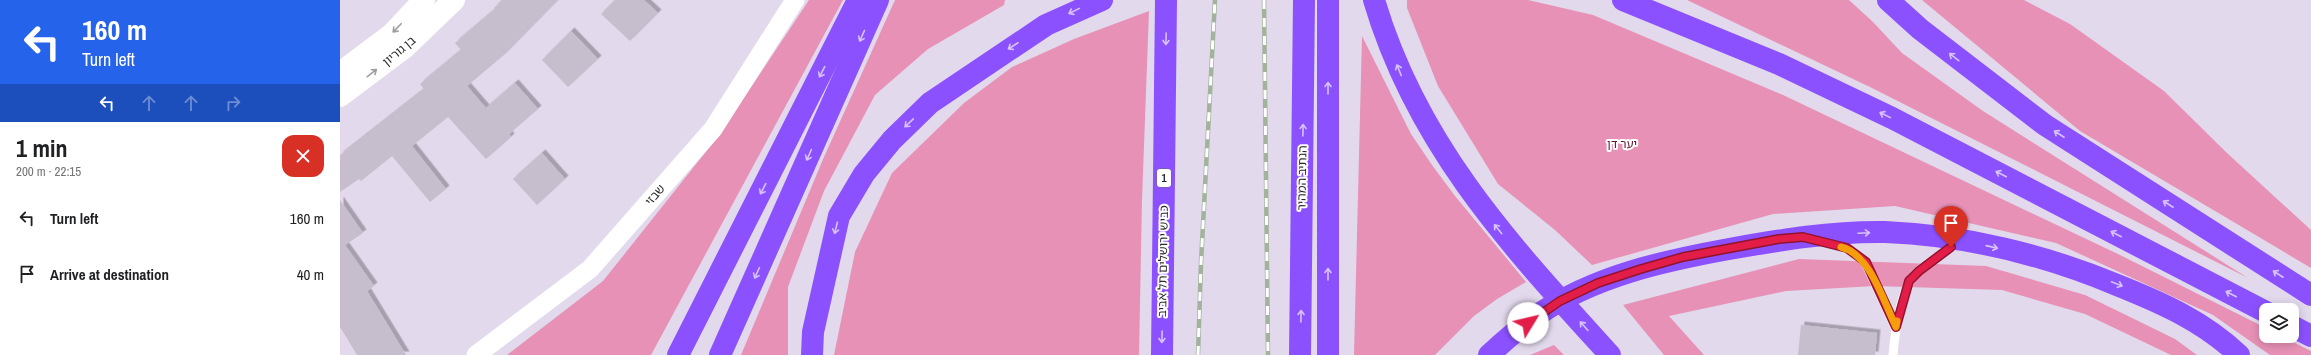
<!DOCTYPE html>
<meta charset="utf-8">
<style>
body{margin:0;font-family:"Archivo Narrow","Noto Sans Hebrew",sans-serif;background:#f2f2f2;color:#202124;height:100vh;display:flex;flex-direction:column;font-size:15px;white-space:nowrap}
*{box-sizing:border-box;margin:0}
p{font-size:13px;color:#757577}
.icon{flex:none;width:22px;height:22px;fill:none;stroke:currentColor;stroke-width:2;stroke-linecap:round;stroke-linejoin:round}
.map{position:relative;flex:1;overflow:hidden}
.side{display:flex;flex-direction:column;background:#fff;width:340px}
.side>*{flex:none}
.banner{background:#2563eb;color:#fff;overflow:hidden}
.controls{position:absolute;left:1919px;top:303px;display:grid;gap:8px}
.controls a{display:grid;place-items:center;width:40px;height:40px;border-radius:8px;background:#fff;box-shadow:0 2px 10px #0003;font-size:20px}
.pin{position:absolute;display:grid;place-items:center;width:34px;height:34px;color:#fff;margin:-41px -17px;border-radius:50% 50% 50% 0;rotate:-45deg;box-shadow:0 0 4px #0007}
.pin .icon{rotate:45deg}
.me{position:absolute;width:44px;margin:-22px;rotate:54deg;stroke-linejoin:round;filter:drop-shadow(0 0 3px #0008)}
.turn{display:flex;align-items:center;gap:14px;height:84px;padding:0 16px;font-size:18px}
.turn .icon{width:52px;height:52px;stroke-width:2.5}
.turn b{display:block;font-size:28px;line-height:34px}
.lanes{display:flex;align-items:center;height:38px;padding:0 16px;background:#0003;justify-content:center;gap:20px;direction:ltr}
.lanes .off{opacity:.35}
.round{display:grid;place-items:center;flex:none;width:42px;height:42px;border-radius:12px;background:#f2f2f2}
.headline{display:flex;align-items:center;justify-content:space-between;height:68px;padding:0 16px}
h1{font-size:24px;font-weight:700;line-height:30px}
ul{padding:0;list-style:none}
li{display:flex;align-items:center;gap:12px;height:56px;padding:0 16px}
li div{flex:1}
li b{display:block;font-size:15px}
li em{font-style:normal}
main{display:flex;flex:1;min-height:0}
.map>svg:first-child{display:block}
.green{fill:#e791b6}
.building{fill:#c6becd;filter:url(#shadow)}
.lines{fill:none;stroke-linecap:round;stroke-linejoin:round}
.lane{stroke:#fff;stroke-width:9}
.street{stroke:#fff;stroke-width:19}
.secondary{stroke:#fff;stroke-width:22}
.highway{stroke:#8c51ff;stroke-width:22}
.rail-casing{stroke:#a1b49b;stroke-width:4.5}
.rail{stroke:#fff;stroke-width:3;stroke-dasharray:9;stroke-linecap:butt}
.oneway{stroke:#d7c2ff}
.oneway2{stroke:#9e9e9e}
.route-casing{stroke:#92132f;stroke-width:10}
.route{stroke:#e11d48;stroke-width:7}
.slow{stroke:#f59e0b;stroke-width:7}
.labels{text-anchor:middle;stroke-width:4;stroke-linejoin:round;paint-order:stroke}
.shield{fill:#fff;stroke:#686868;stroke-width:1}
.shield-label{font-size:11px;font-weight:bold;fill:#282828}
.street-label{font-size:12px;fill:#282828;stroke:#fff}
.park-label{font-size:12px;fill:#69152e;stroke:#fff}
</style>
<main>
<section class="side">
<div class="banner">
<div class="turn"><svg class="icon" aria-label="left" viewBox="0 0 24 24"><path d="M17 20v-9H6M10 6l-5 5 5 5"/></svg><div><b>160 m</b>Turn left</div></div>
<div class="lanes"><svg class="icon" aria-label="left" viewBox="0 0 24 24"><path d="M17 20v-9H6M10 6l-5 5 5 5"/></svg><svg class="icon off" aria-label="ahead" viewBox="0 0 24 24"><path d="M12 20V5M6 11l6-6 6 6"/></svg><svg class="icon off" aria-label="ahead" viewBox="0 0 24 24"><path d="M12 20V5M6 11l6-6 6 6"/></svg><svg class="icon off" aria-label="right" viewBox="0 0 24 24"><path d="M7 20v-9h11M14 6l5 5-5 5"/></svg></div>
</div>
<div class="headline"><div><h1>1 min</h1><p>200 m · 22:15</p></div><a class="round" style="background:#d93025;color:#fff"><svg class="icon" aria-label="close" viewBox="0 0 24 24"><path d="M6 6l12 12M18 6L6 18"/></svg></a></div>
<ul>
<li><svg class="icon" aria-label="left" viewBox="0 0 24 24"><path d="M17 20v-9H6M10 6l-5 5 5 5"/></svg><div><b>Turn left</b></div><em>160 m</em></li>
<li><svg class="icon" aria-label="arrive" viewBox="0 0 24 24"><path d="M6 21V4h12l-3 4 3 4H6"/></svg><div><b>Arrive at destination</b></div><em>40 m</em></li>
</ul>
</section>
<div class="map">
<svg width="1971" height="355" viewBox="0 0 1971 355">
<defs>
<filter id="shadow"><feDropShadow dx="3.5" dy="-3.5" stdDeviation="0" flood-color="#0004"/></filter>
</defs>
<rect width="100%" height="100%" fill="#e2d9ec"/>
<!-- green -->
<g class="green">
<path d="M469,0H503L311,355H167L263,281L380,134Z"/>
<path d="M555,0H665L664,5L588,49L535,95L484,191L448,287V355H401L484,157Z"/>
<path d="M1067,0H1188L1253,15L1443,95L1778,254L1926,328V336H1941L1971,351V355H1930L1873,315L1716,243L1555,206L1433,214L1252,265L1215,230L1158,184L1098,86L1067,8Z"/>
<path d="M1347,0H1509L1533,22L1562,53L1643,111L1908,278L1530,87Z"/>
<path d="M1582,0H1684L1730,24L1824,91L1887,153L1971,230V268L1740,131Z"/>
<path d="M809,11L802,200L799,355H494L515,252L552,173L624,103L672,67L734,39Z"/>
<path d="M1022,36L1071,134L1092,165L1115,196L1186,282L1157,299L1134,316L1095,355H1014Z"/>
<path d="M1459,259L1646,266L1745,295L1835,339L1857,355H1831L1745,314L1662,290L1535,286L1446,291L1329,316L1364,355H1324L1283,305Z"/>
<path d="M1214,345L1224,355H1190Z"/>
</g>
<!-- building -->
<g class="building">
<path d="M162,0H218L165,54L127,86L146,108L175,83L198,109L169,134L171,137L146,159L108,117L72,146L106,189L90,202L52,156L21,181L19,179L0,192V155L84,89L80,84L121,50L115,43L155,9L154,8Z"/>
<path d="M275,0H304L318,13L290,41L261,14Z"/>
<path d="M231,31L258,59L228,87L202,60Z"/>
<path d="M202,153L225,179L197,205L173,179Z"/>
<path d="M0,200L23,233L5,245L34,286L27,291L66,355H17L0,327Z"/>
<path d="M1461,325L1537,333L1535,355H1458Z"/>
</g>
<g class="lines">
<!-- lane -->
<g class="lane">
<path d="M1482,242L1507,248L1525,262L1555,327"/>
<path d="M1553,355C1555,332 1559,302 1569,282C1576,268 1605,252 1618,243"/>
</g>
<!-- street -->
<path class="street" d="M136,355L250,269L373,129L455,0"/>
<!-- secondary -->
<g class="secondary">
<path d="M0,73L52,34L84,0"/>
<path d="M0,96L64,48L114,0"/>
</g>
<!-- highway -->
<g class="highway">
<path d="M988,0V355"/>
<path d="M1034,0C1077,146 1171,246 1270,355"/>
<path d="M1283,0L1439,64L1552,118L1926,312"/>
<path d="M1548,0L1580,29L1705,125L1971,295"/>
<path d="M1952,326L1971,336"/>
<path d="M338,355L518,0"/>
<path d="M380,355L538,0"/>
<path d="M472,355L473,332L499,216L524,174L552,140L590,103L706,25L762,0"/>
<path d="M822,355L826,0"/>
<path d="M960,355L964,0"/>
<path d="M1149,355C1164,341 1181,326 1199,314C1255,276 1323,261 1389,249C1440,240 1493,231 1545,232C1624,235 1705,255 1777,285C1822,303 1863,321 1899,355"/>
</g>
<defs>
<g id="rail">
<path d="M924,0L928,355"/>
<path d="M858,355L861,263L875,0"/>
</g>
</defs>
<!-- rail casing -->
<use href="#rail" class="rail-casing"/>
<!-- rail -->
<use href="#rail" class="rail"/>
</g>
<!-- one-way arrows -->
<defs><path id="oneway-shaft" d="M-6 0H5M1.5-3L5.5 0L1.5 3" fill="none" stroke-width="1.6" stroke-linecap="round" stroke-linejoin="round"/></defs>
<g class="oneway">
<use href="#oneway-shaft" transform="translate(734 11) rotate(154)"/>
<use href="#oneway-shaft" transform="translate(522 36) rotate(114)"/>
<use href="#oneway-shaft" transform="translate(826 39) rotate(91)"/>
<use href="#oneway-shaft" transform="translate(673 46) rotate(147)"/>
<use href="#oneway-shaft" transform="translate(1614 57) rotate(-142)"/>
<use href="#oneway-shaft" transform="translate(1059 70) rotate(-112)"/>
<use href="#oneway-shaft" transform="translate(482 72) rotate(117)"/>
<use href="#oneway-shaft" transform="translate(988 88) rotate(-90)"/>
<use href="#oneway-shaft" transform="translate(1545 115) rotate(-154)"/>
<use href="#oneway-shaft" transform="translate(569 123) rotate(136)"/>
<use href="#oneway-shaft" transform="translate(963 130) rotate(-89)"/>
<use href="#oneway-shaft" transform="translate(1719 134) rotate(-147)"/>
<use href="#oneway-shaft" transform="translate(469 155) rotate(114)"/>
<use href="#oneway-shaft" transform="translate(1661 174) rotate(-153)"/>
<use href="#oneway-shaft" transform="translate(423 189) rotate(117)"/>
<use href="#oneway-shaft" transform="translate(1828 204) rotate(-147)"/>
<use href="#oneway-shaft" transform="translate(496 228) rotate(104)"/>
<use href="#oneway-shaft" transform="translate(1158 229) rotate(-129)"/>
<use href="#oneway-shaft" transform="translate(1524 233) rotate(-3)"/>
<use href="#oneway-shaft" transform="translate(1776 234) rotate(-153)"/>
<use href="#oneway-shaft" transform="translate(1652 247) rotate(13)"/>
<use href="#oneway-shaft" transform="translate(417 273) rotate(114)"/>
<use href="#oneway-shaft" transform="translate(988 274) rotate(-90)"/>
<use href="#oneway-shaft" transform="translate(1938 274) rotate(-147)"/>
<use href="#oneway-shaft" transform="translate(1777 284) rotate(22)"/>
<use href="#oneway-shaft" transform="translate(1891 294) rotate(-153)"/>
<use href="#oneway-shaft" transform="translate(961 316) rotate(-89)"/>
<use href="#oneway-shaft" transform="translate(1244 326) rotate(-132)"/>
<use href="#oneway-shaft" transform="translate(822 337) rotate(91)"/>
</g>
<g class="oneway2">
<use href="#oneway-shaft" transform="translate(57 28) rotate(134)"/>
<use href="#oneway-shaft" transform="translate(32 73) rotate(-38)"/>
</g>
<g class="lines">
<defs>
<path id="route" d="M1188,323L1220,301L1258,283L1301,269L1343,257L1439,239L1463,237L1507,248L1526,262L1556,327L1569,281L1579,271L1611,247"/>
</defs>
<!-- route casing -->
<use href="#route" class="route-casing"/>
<!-- route -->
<use href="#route" class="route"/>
<!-- slow -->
<path class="slow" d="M1501,247C1530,254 1544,302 1556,327L1557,321"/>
</g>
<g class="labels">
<!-- shield labels -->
<rect class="shield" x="817" y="169" width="14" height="18" rx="3"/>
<g class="shield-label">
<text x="824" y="182">1</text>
</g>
<!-- street labels -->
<g class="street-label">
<text transform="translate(59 51) rotate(-40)" y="4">בן גוריון</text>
<text transform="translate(962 178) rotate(-89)" y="4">הנתיב המהיר</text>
<text transform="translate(315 195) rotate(-49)" y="4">שבזי</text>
<text transform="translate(823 261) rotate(-89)" y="4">כביש ירושלים תל אביב</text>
</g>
<!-- park labels -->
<g class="park-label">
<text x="1282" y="148">יער דן</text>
</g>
</g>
</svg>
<div class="controls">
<a><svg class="icon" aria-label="layers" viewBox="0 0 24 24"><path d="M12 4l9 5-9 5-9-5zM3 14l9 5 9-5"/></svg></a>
</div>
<div class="pin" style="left:1611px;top:247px;background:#d93025"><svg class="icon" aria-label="arrive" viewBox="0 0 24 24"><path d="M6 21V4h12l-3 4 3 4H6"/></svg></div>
<svg class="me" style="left:1188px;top:323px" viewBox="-20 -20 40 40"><circle r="19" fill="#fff"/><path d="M0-13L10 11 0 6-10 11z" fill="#e11d48"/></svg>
</div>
</main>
